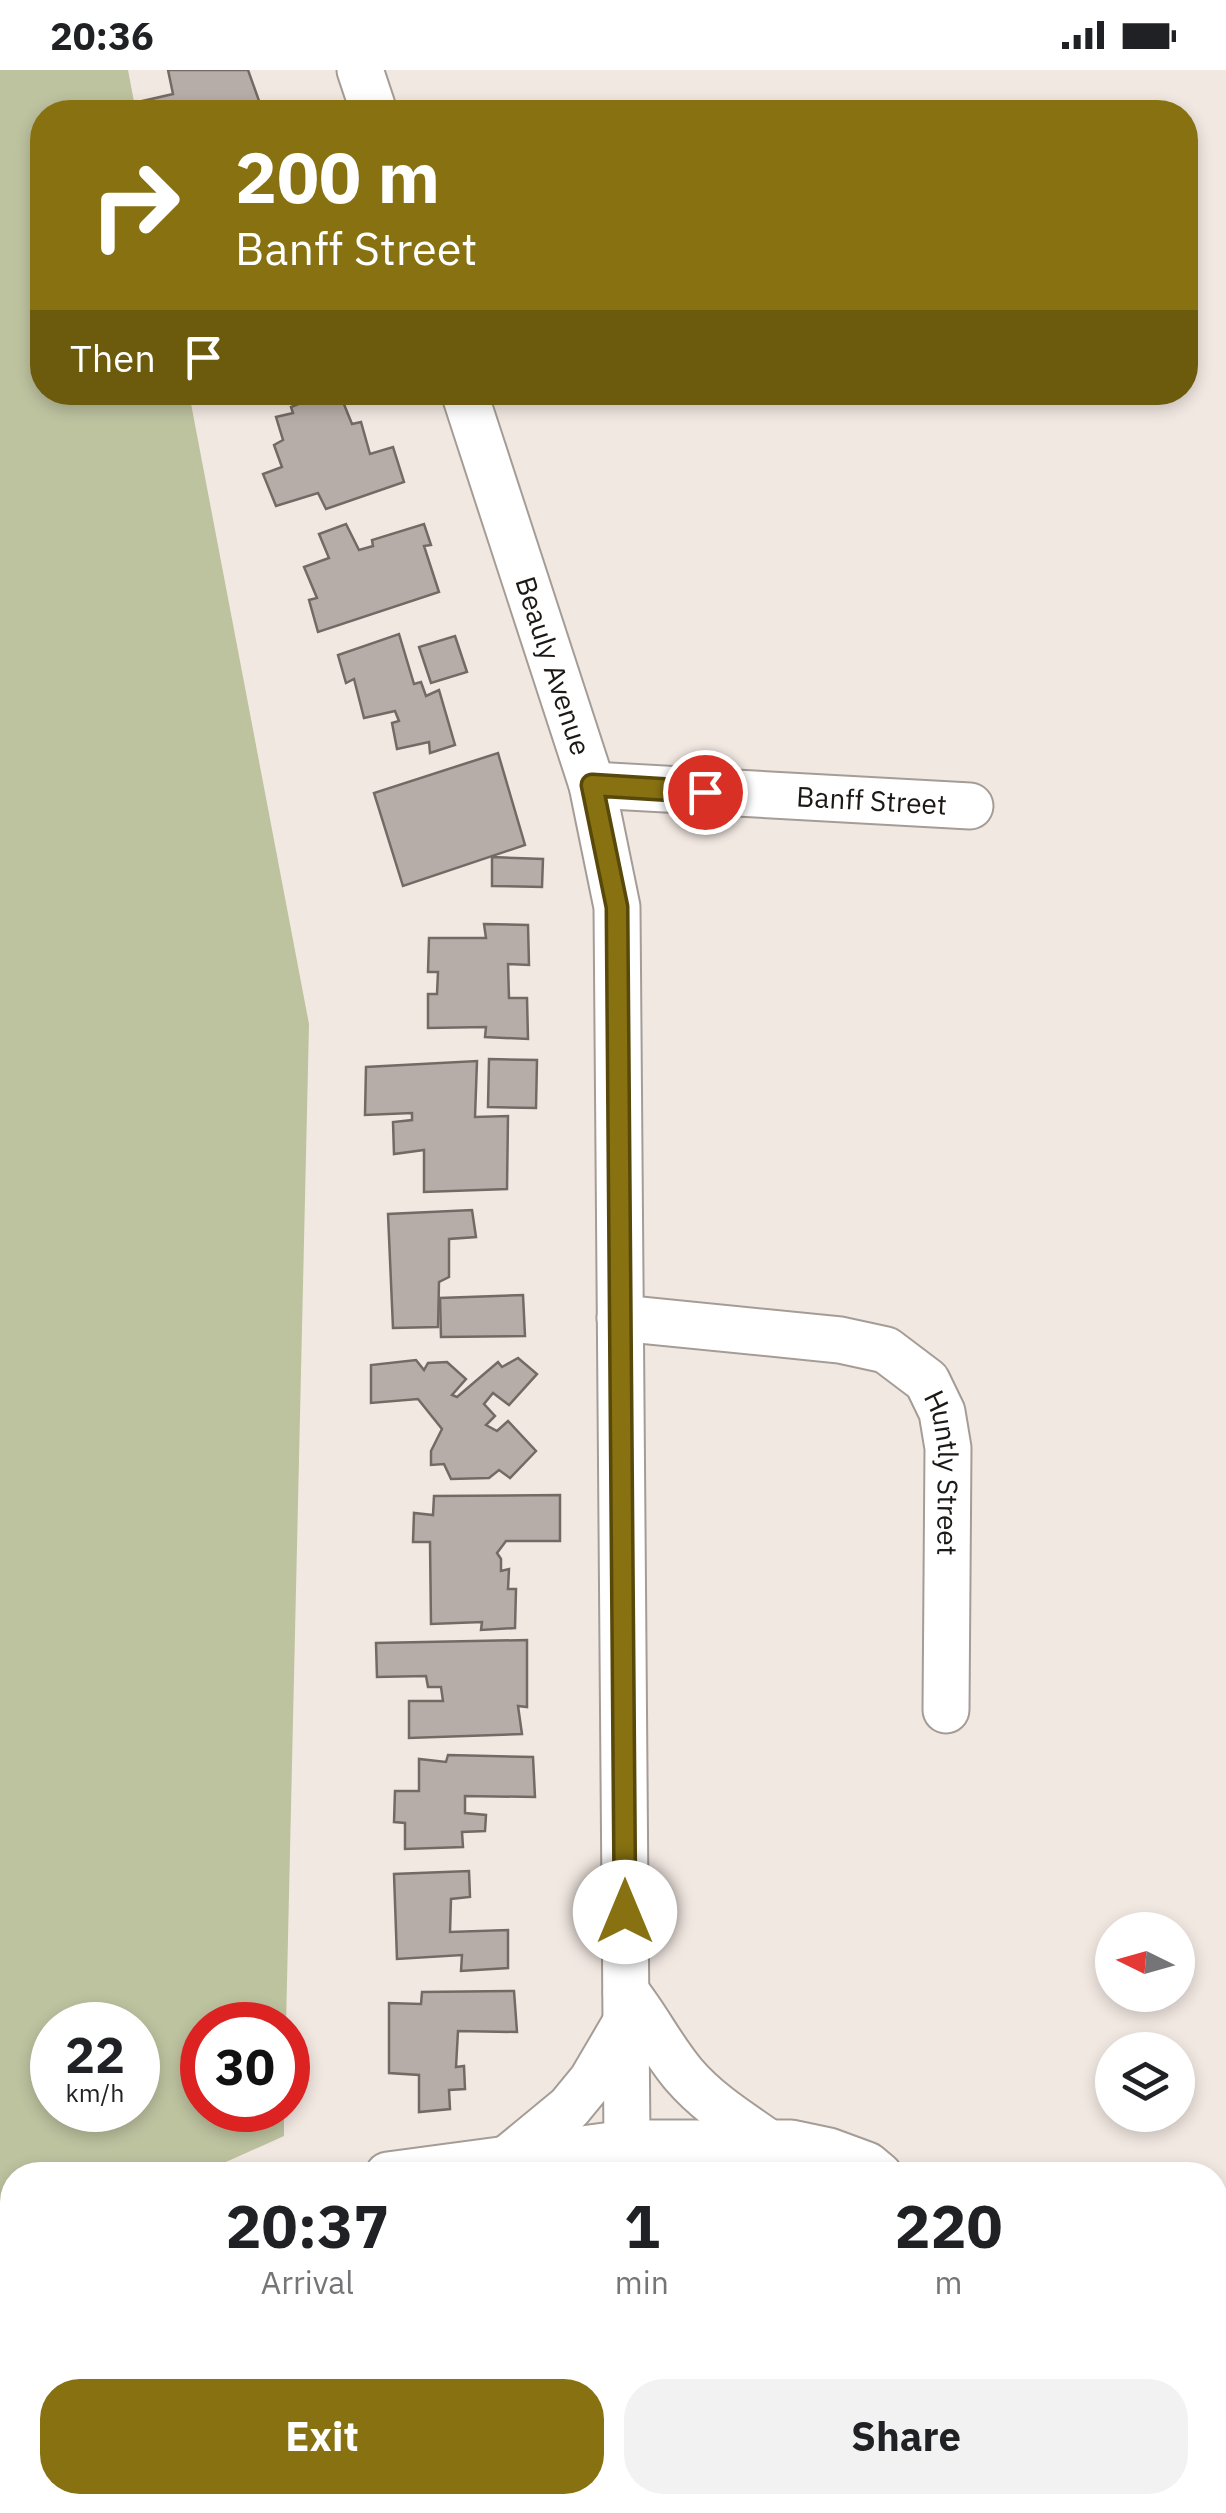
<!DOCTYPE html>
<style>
body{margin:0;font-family:"IBM Plex Sans",sans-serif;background:#f2f2f2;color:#202124;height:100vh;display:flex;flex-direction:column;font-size:38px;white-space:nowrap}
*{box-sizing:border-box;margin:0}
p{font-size:32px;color:#757577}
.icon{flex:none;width:55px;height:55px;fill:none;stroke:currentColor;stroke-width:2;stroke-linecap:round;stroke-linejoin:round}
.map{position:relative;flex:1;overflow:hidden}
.drawer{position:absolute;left:0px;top:2092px;width:1228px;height:352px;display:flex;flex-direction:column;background:#fff;border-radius:40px 40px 0 0;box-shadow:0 5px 15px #0003}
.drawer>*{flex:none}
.hud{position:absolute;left:30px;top:30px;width:1168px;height:305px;border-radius:40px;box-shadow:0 5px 15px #0003;background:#877111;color:#fff;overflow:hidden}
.needle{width:65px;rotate:275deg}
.controls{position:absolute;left:1095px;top:1842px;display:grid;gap:20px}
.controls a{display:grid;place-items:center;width:100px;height:100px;border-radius:50%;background:#fff;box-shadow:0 5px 15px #0003;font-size:50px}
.speed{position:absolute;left:30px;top:1932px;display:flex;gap:20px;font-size:50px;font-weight:700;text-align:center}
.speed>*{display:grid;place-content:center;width:130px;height:130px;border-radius:50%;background:#fff;box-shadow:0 5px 15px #0003;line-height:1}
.speed small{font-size:25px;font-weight:400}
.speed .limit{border:15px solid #d22;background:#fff;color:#111}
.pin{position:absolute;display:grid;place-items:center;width:85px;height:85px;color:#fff;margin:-42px;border:5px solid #fff;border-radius:50%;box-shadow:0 2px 10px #0007}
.me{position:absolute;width:110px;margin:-55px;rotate:0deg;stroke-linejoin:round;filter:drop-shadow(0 0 8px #0008)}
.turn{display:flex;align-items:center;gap:35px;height:210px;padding:0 40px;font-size:45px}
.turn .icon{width:130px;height:130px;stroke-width:2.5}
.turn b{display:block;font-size:70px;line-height:85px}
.then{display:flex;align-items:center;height:95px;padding:0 40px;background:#0003;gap:20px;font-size:38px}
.eta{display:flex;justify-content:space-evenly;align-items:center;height:170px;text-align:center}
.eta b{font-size:60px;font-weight:800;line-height:70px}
.action{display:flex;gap:20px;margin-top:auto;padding:20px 40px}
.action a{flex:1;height:115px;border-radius:40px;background:#877111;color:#fff;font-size:40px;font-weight:800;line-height:115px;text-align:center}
.action a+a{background:#f2f2f2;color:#202124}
.status{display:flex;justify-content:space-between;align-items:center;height:70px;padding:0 50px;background:#fff;direction:ltr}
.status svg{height:28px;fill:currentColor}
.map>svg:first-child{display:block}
.green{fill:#bdc29f;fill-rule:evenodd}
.building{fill:#b7ada8;stroke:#736a65;stroke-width:2.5}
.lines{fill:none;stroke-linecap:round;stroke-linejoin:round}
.minor-casing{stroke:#a59c96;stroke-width:49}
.path{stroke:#7e7874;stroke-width:6;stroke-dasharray:10 5;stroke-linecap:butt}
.minor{stroke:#fff;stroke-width:45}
.route-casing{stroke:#58490b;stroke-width:25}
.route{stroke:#877111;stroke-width:18}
.labels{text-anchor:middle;stroke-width:8;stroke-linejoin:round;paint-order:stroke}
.street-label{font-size:28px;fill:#1b1816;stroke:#fff}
</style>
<div class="status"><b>20:36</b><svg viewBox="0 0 49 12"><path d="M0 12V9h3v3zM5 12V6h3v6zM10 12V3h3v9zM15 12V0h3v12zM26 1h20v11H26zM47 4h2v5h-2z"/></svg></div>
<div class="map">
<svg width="1226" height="2443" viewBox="0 0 1226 2443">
<rect width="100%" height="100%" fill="#f2e8e2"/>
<!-- green -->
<path class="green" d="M0,0H128L136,42H42V322L189,323L309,954L286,1955H202V2040H284V2066L197,2105H12V2196L0,2202ZM52,1955H138V2040H52Z"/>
<!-- building -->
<g class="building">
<path d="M168,0H248L263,42H127L125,35L173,24Z"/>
<path d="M328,322H339L352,354L361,352L370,384L393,377L404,412L326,439L318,423L276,436L263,404L282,397L274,375L283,370L276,347L293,343L291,337Z"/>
<path d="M346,454L359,480L373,476L372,470L424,454L431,475L424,476L439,522L318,562L309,530L317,528L304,497L329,488L319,464Z"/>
<path d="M399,564L414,614L421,612L426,626L439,620L455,675L430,683L429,672L397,679L392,653L399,651L395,641L364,648L354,609L346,613L338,585Z"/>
<path d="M455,566L467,602L431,613L419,577Z"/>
<path d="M498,683L525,775L403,816L374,723Z"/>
<path d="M492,787L543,789L542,817L492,816Z"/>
<path d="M484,854L528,855L529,895L508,894L509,928H527L528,969L485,967L486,957L428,958V924H437L438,902H428L429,868H486Z"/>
<path d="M489,989L537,990L536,1038L488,1037Z"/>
<path d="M477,991L475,1047L508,1046L507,1119L424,1122V1080L394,1084L393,1052L412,1050V1043L365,1045L366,997Z"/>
<path d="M472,1140L476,1167L449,1169V1207L439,1212L438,1257L393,1258L388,1144Z"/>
<path d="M523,1225L525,1266L441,1267L440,1228Z"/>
<path d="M518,1288L537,1304L509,1335L493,1323L484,1334L495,1346L486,1355L497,1361L508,1351L536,1381L510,1408L499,1400L489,1408L451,1409L444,1394L431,1395V1381L442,1359L418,1329L371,1333V1295L416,1290L424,1300L428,1293L447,1292L466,1309L452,1325L457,1327L498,1292L502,1297Z"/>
<path d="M560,1425V1471H506L497,1483L501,1489V1501L509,1499L508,1519H516L515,1558L481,1560L482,1552L431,1554L430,1472H413L414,1443L433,1445L434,1426Z"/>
<path d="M527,1570V1637L518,1636L522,1664L409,1668V1631H443L441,1617H428L426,1606L377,1607L376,1573Z"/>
<path d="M448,1685L533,1687L535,1727L465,1726V1743L486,1745L485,1761L462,1762L463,1777L405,1779V1753L394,1752L395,1721H419V1689L446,1692Z"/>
<path d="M469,1801L470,1827L451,1829L450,1862L508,1860V1898L461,1901L462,1885L397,1889L394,1804Z"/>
<path d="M514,1921L517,1962L458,1961L456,1997L464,1996L465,2019L449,2020L450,2039L419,2042V2005L389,2003V1933L421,1934L422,1922Z"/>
</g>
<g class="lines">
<defs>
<g id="minor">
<path d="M360,0L374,42"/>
<path id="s1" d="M464,322L592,715L617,837L627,2073"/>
<path id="s2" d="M592,715L970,736"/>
<path id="s3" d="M620,1248L840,1270L886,1280L927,1311L942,1342L948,1378L946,1640"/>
<path d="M626,1922C647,1948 662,1979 684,2005C708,2033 739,2052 769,2073"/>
<path d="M507,2089L569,2038L592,2010L626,1952"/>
<path d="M388,2105L627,2073H791L829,2081L867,2095L879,2105"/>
<path d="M0,2246L12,2240"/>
<path d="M1163,2432L1173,2443"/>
</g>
</defs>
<!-- minor casing -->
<use href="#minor" class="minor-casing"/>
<!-- path -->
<g class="path">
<path d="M0,2389L12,2374"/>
<path d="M321,2432L337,2443"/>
</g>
<!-- minor -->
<use href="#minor" class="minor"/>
</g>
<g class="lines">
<defs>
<path id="route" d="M625,1842L617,837L592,715L705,722"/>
</defs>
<!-- route casing -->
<use href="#route" class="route-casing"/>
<!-- route -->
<use href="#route" class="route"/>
</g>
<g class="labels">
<!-- street labels -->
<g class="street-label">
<text dy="10" stroke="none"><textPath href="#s1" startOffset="288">Beauly Avenue</textPath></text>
<text dy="10" stroke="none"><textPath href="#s2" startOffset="280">Banff Street</textPath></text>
<text dy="10" stroke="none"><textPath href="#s3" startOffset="415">Huntly Street</textPath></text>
</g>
</g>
</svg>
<div class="controls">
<a><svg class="needle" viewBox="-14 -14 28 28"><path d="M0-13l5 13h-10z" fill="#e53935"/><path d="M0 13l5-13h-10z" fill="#757577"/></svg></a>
<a><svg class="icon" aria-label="layers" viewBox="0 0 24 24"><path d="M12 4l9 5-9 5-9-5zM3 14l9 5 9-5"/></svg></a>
</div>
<div class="speed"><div>22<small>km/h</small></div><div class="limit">30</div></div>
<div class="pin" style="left:705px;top:722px;background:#d93025"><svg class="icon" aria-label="arrive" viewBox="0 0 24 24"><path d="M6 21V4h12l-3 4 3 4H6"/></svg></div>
<svg class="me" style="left:625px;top:1842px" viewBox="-20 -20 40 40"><circle r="19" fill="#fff"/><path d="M0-13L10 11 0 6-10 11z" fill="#877111"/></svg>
<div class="hud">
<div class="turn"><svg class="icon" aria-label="right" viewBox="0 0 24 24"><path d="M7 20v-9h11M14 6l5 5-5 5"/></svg><div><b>200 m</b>Banff Street</div></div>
<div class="then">Then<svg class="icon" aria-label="arrive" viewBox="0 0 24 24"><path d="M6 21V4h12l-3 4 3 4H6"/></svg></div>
</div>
<section class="drawer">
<div class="eta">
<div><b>20:37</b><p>Arrival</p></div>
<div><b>1</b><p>min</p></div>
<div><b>220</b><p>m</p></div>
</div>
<div class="action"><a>Exit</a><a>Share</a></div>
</section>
</div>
